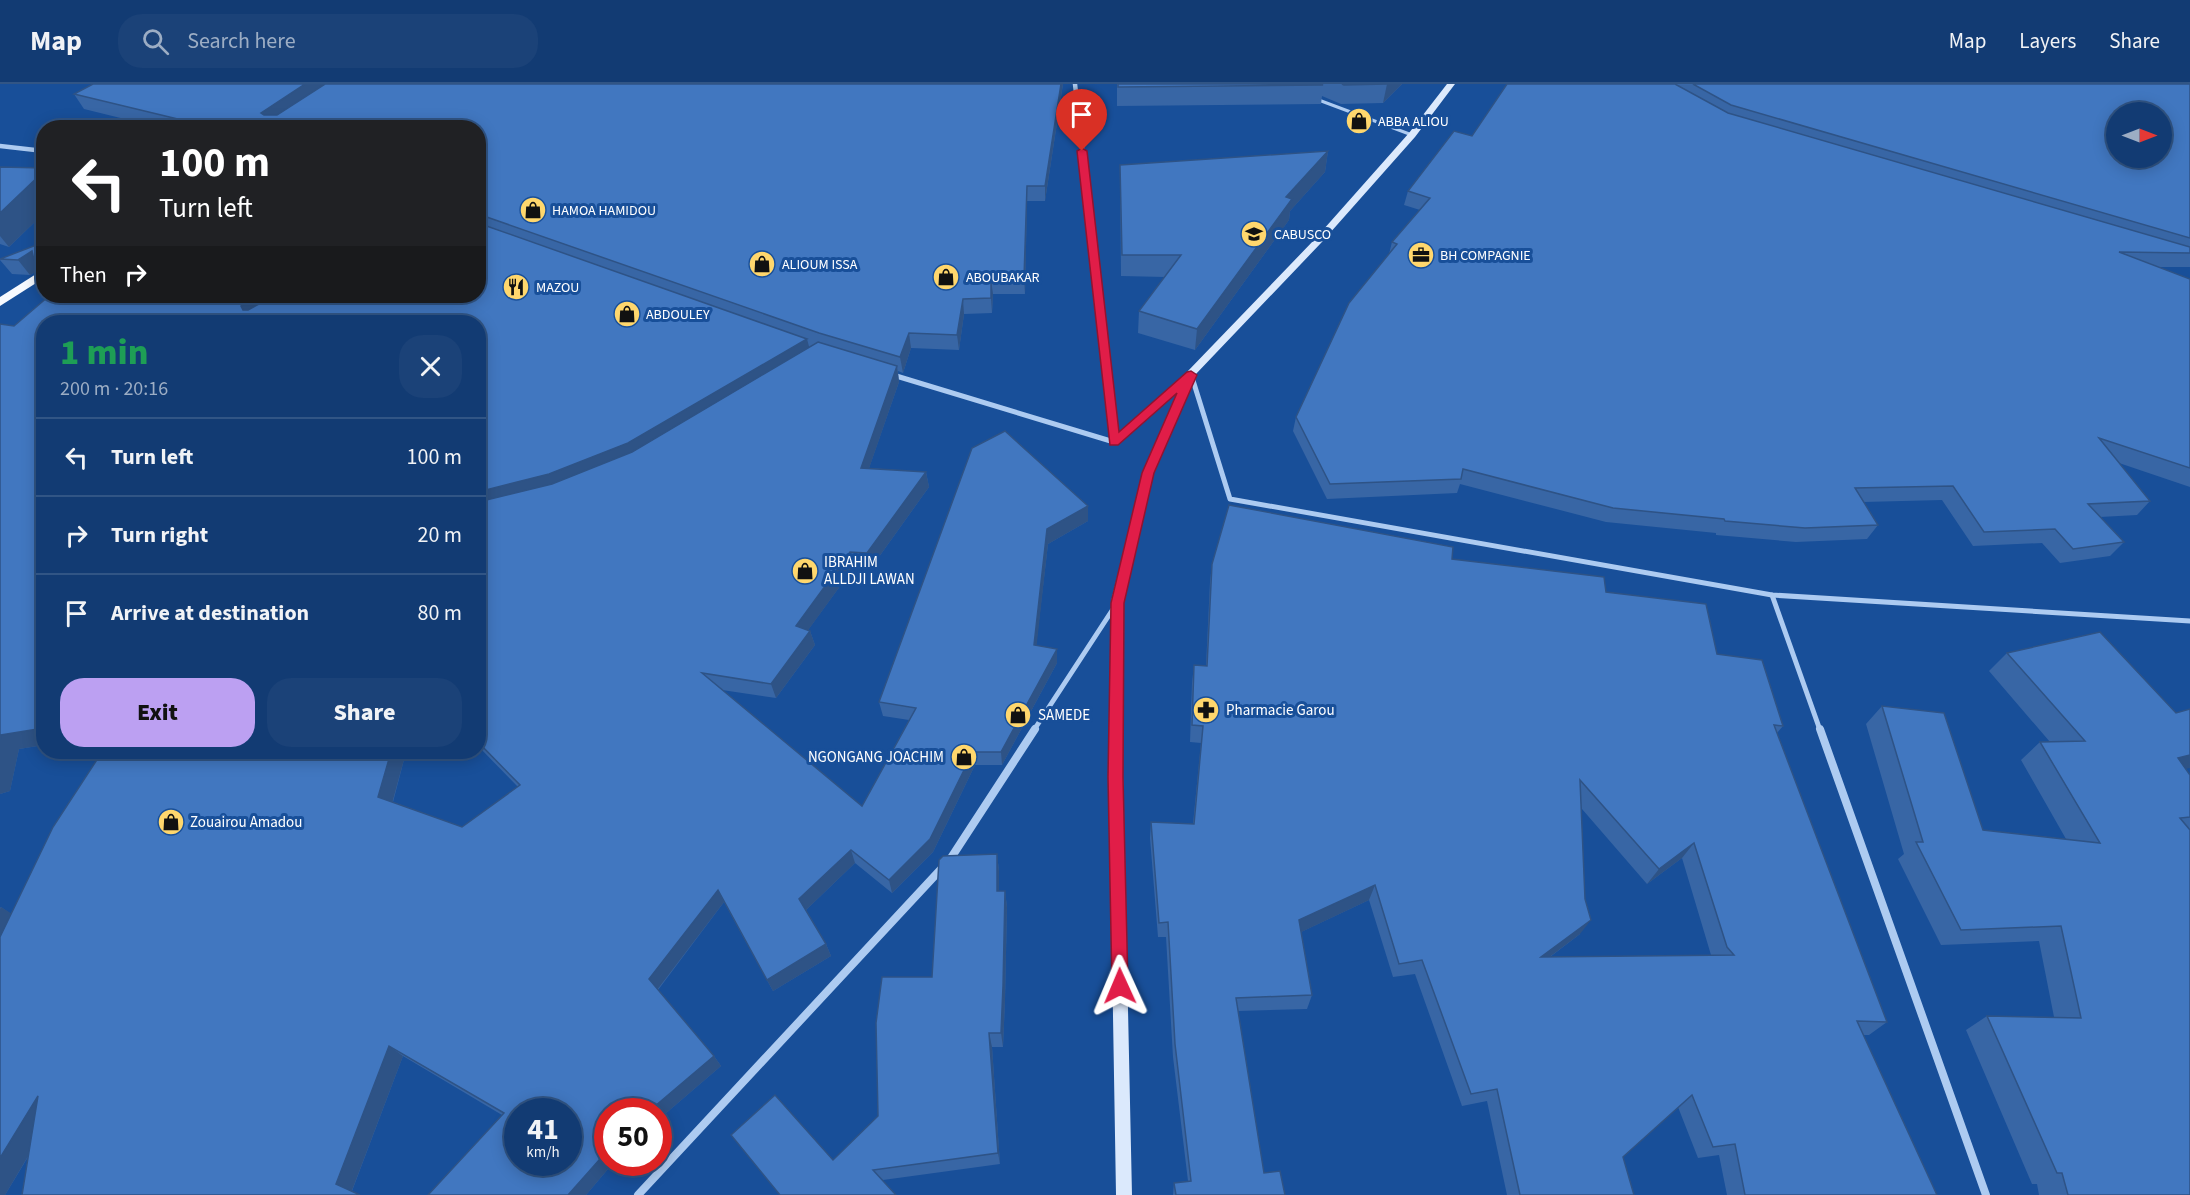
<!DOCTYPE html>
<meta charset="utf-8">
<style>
body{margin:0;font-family:"Source Sans 3",sans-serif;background:#1b4278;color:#f1f3f6;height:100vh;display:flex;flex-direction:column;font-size:22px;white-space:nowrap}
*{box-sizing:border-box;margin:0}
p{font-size:20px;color:#9cadc4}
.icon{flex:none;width:33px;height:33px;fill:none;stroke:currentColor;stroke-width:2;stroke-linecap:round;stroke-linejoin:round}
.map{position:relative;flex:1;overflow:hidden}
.panel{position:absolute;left:36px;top:231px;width:450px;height:444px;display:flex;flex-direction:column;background:#123b73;border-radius:24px;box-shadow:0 3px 15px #0003,0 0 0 2px #315585}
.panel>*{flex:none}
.hud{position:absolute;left:36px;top:36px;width:450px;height:183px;border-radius:24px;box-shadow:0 3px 15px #0003,0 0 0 2px #315585;background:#202124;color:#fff;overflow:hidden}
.needle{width:39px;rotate:90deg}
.fabs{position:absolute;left:2106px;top:18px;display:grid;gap:12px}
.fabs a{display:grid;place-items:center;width:66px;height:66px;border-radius:50%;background:#123b73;box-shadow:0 3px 15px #0003,0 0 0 2px #315585;font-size:30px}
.speed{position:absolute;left:504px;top:1014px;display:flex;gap:12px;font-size:30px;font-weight:700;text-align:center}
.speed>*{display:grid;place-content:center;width:78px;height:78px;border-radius:50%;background:#123b73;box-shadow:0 3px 15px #0003,0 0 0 2px #315585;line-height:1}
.speed small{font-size:15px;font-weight:400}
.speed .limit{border:9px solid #d22;background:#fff;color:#111}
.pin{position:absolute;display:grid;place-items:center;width:51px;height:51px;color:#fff;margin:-62px -26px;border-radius:50% 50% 50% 0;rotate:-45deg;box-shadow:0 0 6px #0007}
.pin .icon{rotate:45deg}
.me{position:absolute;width:66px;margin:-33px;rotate:359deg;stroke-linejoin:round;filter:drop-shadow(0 0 4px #0008)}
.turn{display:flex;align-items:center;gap:21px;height:126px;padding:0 24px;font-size:27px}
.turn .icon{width:78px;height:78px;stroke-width:2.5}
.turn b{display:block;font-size:42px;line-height:51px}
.then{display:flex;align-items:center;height:57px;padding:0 24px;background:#0003;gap:12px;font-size:22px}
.round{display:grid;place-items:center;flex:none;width:63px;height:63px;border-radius:24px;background:#1b4278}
.overview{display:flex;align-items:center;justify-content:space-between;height:102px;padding:0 24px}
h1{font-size:36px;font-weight:800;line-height:45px;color:#1e9e55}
.button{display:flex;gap:12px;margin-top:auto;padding:12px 24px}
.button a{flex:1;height:69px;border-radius:24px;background:#bca0f2;color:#111;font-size:24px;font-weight:800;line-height:69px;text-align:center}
.button a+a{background:#1b4278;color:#f1f3f6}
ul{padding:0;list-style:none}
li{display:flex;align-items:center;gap:18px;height:78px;padding:0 24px;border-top:2px solid #315585}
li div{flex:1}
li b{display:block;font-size:22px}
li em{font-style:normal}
header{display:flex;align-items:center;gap:36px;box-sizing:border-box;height:84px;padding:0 30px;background:#123b73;border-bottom:2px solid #315585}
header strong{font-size:28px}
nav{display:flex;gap:33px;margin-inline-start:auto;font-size:21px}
.search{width:420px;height:54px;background:#1b4278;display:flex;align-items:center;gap:15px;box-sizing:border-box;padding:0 21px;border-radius:24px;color:#9cadc4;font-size:22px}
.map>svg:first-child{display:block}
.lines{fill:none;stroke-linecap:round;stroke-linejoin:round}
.service{stroke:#adcbf1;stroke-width:3}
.minor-far2{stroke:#adcbf1;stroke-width:4.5}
.minor-far1{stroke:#adcbf1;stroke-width:5}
.minor{stroke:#adcbf1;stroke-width:8}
.secondary{fill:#dbe9fc;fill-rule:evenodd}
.primary{fill:#f7faff;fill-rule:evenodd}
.wall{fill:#3866a5;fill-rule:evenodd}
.shaded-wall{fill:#2e5386}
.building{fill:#4177c0;stroke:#2e5386;stroke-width:1.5;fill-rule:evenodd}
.route{fill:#e11d48;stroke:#92132f;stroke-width:1.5}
.labels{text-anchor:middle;stroke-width:6;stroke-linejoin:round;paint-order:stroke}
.far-poi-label{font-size:14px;fill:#fff;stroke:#184f99;text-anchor:start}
.poi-label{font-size:15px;fill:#fff;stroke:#184f99;text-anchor:start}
</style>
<header>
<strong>Map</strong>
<div class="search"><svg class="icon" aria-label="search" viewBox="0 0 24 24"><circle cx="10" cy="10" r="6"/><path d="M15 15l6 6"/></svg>Search here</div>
<nav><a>Map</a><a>Layers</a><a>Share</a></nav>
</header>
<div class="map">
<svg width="2190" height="1111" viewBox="0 0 2190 1111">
<rect width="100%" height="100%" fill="#184f99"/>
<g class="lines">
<!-- service -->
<path class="service" d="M1316,15L1412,51"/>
<!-- minor-far2 -->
<g class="minor-far2">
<path d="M1075,0L1106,284"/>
<path d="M0,62L44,67"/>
</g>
<!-- minor-far1 -->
<g class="minor-far1">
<path d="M1106,282L1114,358"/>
<path d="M893,291L1114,358L1191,290L1230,415L1772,511L2190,537"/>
<path d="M1772,511L1820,646"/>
<path d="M1034,646L1115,522"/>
</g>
<!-- minor -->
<g class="minor">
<path d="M1820,645L1986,1111"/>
<path d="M949,777L1035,645"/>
<path d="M638,1111L942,784"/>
</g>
<!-- secondary -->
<path class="secondary" d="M1447,0H1455L1415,53L1321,159L1195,291L1153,389L1123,518V693L1132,1111H1116L1109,693L1111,518L1143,389L1187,288L1315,155L1409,49Z"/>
<!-- primary -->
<path class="primary" d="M44,185V194L0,222V213Z"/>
</g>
<!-- wall -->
<g class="wall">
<path d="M93,0H1063L1045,117H1027L1025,210H993L992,229L964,230L959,266L911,264L903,289L898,287L899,298L869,384L926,388L929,403L871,484L854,483L808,546L810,547L815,561L776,614L722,606L862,722L909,636L883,632L879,618L972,364L1005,347L1088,422V437L1048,460L1036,562L1057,565V579L1002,681H975L933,768L892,809L855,779L806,826L826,860L831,872L773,907L724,818L658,906L714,972L721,982L658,1036V1028H608V1078H614L586,1111H428L502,1031L403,972L352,1107L360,1111H22L28,1073L5,1111H0V824L1,823L11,830L53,743L102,668H406L393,718L462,743L518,703L478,662V238H44V661L19,665L10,707L0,710V240L14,242L49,212H478V44H161L84,25L74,10ZM518,1028H568V1078H518Z"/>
<path d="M1117,0H1402L1383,19L1341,20L1322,12L1321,20L1117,22Z"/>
<path d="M1507,0H2190V183H2158L2190,195V403L2119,379L2150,417L2137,431L2100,433L2124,458L2110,472L2060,479L2042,459L1973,462L1942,416L1863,418L1878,441L1867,455L1796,458L1716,451V449L1606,438L1460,400L1457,409L1327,415L1293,347L1296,333L1389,170L1392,158L1420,126L1404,121L1408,107L1472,52Z"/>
<path d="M1328,67L1325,88L1290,127L1289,136L1195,266L1138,249L1139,227L1165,193L1121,192L1120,81Z"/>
<path d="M0,83L44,84V129L9,163L0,160Z"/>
<path d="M44,158V188L41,185L30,191L12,190L0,176V175Z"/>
<path d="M1452,475L1606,508L1717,570L1783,642L1777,649L1887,938L1869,951H1863L1937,1111H1727L1719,1071L1698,1074L1678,1023L1623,1073L1634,1111H1507L1487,1017L1462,1022L1415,890L1393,893L1369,816L1301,848L1312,911L1307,925L1238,927L1264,1089L1285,1111H1173L1174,1099L1188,1097L1173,973L1166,853H1158L1150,754L1151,738L1193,740L1201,659L1190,658L1192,599L1194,581L1206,582L1210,498L1212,480ZM1582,725L1647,800L1682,774L1711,871L1550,873L1580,850Z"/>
<path d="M2007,569L2186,685L2190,691V1111H2039L2037,1100H2032L1966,946L1987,932L2054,933L2039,857L1941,861L1898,775L1904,770L1866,640L1882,622L1983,746L2066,755L2021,676L2040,658H2050L1989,587Z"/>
<path d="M997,770L999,787V807H1005L1007,823L1005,916L1003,963H992L1000,1080L883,1096L833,1076L878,1032L932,893Z"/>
</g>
<!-- shaded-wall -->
<g class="shaded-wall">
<path d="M305,0H335L270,44L261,29Z"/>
<path d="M1061,0H1063L1045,117V102Z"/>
<path d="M1387,0H1402L1383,19Z"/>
<path d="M1328,67L1325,88L1290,127L1289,136L1195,266L1197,245L1286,113Z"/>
<path d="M44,87V129L9,163L0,152V129Z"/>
<path d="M1027,102V117L1025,210L1024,194Z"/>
<path d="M32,167L34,176L41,185L30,191L18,176Z"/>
<path d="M991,195L993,210L992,229L991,214Z"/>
<path d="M258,212H292L252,238L243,226L241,222Z"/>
<path d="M963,215L964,230L959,266L957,251Z"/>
<path d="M909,249L911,264L903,289L900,273Z"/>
<path d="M807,255L811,270L634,375L478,426V408Z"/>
<path d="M897,282L899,298L864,399L861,384Z"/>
<path d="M926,388L929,403L871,484L867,469Z"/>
<path d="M1088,422V437L1048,460L1035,576L1034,561L1047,445Z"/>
<path d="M850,468L854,483L801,556L796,542Z"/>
<path d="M810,547L815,561L776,614L771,600Z"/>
<path d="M1057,565V579L1002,681L1001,668Z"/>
<path d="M44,644V661L19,665L10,707L0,710V657L1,651Z"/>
<path d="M391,668H406L390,727L378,713Z"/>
<path d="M973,668L975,681L933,768L892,809L889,796Z"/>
<path d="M2190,671V684L2155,691L2178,674Z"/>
<path d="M1694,759L1682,774L1647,800L1659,785Z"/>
<path d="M851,766L855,779L805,827L799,815Z"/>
<path d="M997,770L999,787V823L997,807Z"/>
<path d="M1375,801L1369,816L1295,851L1299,836Z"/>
<path d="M718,806L724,818L657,906L649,895Z"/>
<path d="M1005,807L1007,823L1005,916L1003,963L1001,949Z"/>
<path d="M1,823L20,835L0,879V825Z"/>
<path d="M1591,836L1580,850L1531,887L1541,873Z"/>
<path d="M826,860L831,872L773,907L767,896Z"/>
<path d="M989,949L992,963L1000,1080L998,1069Z"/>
<path d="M389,962L403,972L351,1109L336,1100Z"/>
<path d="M714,972L721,982L658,1036V1028H648Z"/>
<path d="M38,1012L58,1022L5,1111H0V1074Z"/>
<path d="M608,1066V1078H614L586,1111H568Z"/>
</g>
<!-- building -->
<g class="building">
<path d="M93,0H305L261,29L264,31H277L325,0H1061L1045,102H1027L1024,194L991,195V214L963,215L957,251L909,249L900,273L819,249L478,130V44H215L74,10Z"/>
<path d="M1118,0H1321L1323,1L1118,3Z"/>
<path d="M1342,0H1387L1344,1Z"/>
<path d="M1507,0H1675L1728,29L2190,163V169L2119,168L2190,195V384L2099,354L2150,417L2088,420L2124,458L2073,465L2055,445L1984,448L1953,402L1855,404L1878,441L1805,444L1725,437L1724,435L1613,424L1463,385L1461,395L1330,400L1296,333L1349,219L1397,160L1392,158L1430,114L1408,107L1454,47L1472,52Z"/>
<path d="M1693,0H2190V154L1731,21ZM2116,28H2162V74H2116Z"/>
<path d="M1328,67L1286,113L1292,115L1197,245L1139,227L1181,171H1122L1120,81Z"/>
<path d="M0,83L44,84V87L0,129Z"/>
<path d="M478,139L807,255L628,359L549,390L478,408V238H44V337L37,336L44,340V644L1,651L0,657V240L14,242L49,212H258L241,222L243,226H248L274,212H478Z"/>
<path d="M44,158V177L34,176L32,167L18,176L0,175Z"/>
<path d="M818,258L897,282L861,384L926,388L867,469L850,468L796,542L810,547L771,600L702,589L862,722L916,624L879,618L972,364L1005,347L1088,422L1047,445L1034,561L1057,565L1001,668H973L930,755L889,796L851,766L799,815L826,860L767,896L718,806L649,895L714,972L648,1028H608V1066L568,1111H428L504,1029L389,962L336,1100L360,1111H22L38,1012L0,1074V853L53,743L102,668H391L378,713L462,743L520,701L478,658V418L552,400L632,368ZM518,1028H568V1078H518Z"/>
<path d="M1229,421L1453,463L1452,475L1604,493L1606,508L1706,520L1717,570L1762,576L1783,642L1774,641L1887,938L1857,937L1937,1111H1745L1735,1060L1713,1063L1692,1011L1623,1073L1634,1111H1520L1497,1005L1471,1010L1422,876L1399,880L1375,801L1299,836L1312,911L1236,914L1264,1089L1280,1087L1285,1111H1176L1174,1099L1191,1097L1175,960L1168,838L1159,839L1151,738L1194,740L1203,642L1192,641L1194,581L1207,582L1212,480ZM1580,696L1659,785L1694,759L1727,863L1734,871L1541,873L1591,836L1585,815Z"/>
<path d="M2100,548L2176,629L2190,625V671L2178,674L2190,691V733L2180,734L2190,746V1111H2068L2062,1089H2057L1987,932L2081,934L2061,842L1961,846L1916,758H1923L1882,622L1944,629L1983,746L2100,759L2040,658L2085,657L2007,569Z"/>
<path d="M997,770V807H1005L1003,902L1001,949H989L998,1069L873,1086L896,1111H780L731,1051L775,1011L833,1076L878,1032L876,939L882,893H932L939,776L943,772Z"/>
</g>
<!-- route -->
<path class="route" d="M1082,64L1087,67L1119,348L1187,288L1191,287L1197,291L1154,389L1124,519L1123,693L1128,902L1126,907L1120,910L1114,907L1112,902L1108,693L1111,519L1142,389L1177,309L1118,361H1110L1077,67Z"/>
<!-- icons -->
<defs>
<symbol id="shop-disc" viewBox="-11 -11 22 22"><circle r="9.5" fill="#ffd76d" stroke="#184f99"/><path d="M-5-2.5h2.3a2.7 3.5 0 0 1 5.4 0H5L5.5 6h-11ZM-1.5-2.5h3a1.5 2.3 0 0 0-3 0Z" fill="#111"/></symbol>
<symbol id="university-disc" viewBox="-11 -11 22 22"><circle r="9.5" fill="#ffd76d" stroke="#184f99"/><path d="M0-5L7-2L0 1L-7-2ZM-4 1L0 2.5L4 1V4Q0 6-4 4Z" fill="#111"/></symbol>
<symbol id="office-disc" viewBox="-11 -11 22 22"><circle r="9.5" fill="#ffd76d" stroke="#184f99"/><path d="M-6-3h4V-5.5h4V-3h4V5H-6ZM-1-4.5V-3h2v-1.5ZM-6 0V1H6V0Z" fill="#111"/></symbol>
<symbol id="restaurant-disc" viewBox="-11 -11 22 22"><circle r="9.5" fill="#ffd76d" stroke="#184f99"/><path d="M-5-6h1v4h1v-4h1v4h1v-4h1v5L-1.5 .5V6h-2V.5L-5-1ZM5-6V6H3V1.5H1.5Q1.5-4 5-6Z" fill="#111"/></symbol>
<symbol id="pharmacy-disc" viewBox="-11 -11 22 22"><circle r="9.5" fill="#ffd76d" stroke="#184f99"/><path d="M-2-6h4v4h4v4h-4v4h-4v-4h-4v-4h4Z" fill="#111"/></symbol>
</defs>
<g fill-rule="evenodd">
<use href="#shop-disc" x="1344" y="22" width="30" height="30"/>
<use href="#shop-disc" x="518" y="111" width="30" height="30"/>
<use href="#university-disc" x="1239" y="135" width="30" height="30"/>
<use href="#office-disc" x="1406" y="156" width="30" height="30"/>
<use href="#shop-disc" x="747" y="165" width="30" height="30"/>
<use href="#shop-disc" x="931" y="178" width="30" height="30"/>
<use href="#restaurant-disc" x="501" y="188" width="30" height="30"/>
<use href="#shop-disc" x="612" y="215" width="30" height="30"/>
<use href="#shop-disc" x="790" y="472" width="30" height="30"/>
<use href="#pharmacy-disc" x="1191" y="611" width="30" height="30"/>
<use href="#shop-disc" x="1003" y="616" width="30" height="30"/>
<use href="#shop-disc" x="949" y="658" width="30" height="30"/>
<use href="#shop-disc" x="156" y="723" width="30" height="30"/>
</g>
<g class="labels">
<!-- far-poi labels -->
<g class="far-poi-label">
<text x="1378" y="42">ABBA ALIOU</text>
<text x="552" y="131">HAMOA HAMIDOU</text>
<text x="1274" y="155">CABUSCO</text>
<text x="1440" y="176">BH COMPAGNIE</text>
<text x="782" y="185">ALIOUM ISSA</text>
<text x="966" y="198">ABOUBAKAR</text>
<text x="536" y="208">MAZOU</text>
<text x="646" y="235">ABDOULEY</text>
</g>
<!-- poi labels -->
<g class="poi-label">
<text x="824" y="483">IBRAHIM<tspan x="824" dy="17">ALLDJI LAWAN</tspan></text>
<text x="1226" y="631">Pharmacie Garou</text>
<text x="1038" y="636">SAMEDE</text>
<text x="944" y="678" text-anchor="end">NGONGANG JOACHIM</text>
<text x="190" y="743">Zouairou Amadou</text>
</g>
</g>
</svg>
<div class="fabs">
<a><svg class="needle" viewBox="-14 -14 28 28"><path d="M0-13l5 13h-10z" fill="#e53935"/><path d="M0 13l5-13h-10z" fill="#9cadc4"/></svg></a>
</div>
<div class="speed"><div>41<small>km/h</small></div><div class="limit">50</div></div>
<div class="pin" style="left:1082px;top:67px;background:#d93025"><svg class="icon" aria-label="arrive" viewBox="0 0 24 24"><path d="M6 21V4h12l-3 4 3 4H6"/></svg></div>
<svg class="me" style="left:1120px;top:902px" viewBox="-20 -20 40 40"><path d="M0-17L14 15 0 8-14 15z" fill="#e11d48" stroke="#fff" stroke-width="4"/></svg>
<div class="hud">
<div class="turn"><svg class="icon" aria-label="left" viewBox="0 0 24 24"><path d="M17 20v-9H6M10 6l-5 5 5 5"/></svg><div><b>100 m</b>Turn left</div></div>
<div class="then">Then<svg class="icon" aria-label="right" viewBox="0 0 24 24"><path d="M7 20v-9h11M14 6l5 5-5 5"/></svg></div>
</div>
<section class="panel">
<div class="overview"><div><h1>1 min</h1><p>200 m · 20:16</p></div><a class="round"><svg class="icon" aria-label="close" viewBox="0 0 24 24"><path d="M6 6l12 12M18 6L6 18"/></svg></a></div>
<ul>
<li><svg class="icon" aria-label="left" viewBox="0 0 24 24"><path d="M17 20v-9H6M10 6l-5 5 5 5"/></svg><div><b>Turn left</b></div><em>100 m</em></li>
<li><svg class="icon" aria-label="right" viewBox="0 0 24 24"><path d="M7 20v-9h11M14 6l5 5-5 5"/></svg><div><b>Turn right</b></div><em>20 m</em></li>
<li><svg class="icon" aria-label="arrive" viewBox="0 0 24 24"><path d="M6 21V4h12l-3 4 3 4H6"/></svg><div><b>Arrive at destination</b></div><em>80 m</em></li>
</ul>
<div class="button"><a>Exit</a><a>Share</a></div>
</section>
</div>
